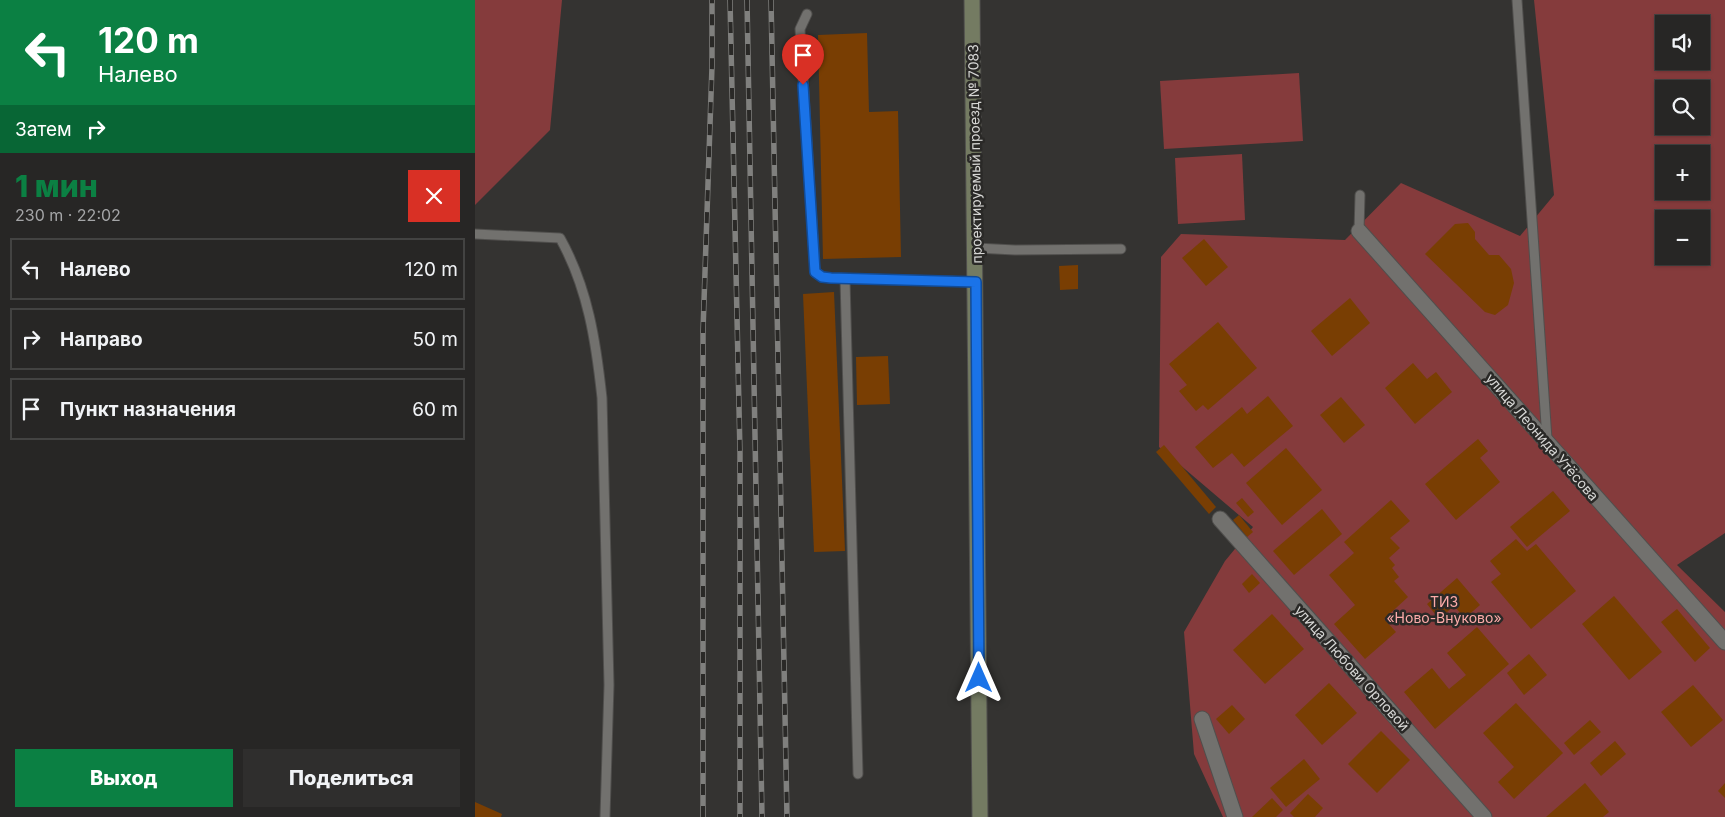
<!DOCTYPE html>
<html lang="ru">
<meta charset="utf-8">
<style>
body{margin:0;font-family:Inter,sans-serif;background:#2f2e2d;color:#f1f3f6;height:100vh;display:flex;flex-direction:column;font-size:19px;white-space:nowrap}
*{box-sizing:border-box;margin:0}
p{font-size:16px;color:#a4a5a7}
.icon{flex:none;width:28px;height:28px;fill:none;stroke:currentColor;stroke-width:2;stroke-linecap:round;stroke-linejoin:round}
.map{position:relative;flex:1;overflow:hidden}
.sheet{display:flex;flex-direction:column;background:#272625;width:475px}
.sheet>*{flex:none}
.guide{background:#0b8043;color:#fff;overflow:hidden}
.fabs{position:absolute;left:1180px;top:15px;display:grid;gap:10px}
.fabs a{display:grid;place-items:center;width:55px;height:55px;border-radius:0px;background:#272625;box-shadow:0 1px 4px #0004,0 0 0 1px #434342;font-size:25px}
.pin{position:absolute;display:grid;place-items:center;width:42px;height:42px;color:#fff;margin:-51px -21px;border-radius:50% 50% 50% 0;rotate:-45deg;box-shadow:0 0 5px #0007}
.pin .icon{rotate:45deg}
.me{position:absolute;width:55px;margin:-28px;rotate:0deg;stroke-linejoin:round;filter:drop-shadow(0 0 4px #0008)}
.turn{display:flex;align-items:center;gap:18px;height:105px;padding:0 15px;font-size:22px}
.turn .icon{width:65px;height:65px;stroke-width:2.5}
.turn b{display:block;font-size:35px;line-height:42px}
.then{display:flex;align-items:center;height:48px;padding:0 15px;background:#0003;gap:10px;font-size:19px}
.round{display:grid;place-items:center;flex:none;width:52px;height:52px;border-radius:0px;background:#2f2e2d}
.summary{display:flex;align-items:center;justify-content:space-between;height:85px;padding:0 15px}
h1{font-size:30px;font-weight:800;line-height:38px;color:#0b8043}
.primary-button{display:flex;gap:10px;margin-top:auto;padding:10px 15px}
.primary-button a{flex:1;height:58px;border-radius:0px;background:#0b8043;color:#fff;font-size:20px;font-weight:800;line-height:58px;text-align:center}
.primary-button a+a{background:#2f2e2d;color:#f1f3f6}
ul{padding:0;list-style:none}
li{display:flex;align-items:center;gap:15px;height:62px;margin:0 10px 8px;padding:0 5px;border:2px solid #434342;border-radius:0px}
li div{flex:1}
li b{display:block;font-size:19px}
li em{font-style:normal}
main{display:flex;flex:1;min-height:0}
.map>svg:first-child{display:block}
.green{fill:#853b3c;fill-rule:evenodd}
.building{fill:#793e03}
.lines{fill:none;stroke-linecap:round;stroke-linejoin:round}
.service-casing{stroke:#504f4d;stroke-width:11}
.minor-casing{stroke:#504f4d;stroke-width:17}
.secondary-casing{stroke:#504f4d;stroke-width:17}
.service{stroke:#72716e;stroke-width:9}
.minor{stroke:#72716e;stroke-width:15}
.secondary{stroke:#747b62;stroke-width:15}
.rail-casing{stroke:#80807e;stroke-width:5.5}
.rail{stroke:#2a2927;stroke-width:4;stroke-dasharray:11;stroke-linecap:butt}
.route-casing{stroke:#114b97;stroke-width:12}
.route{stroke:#1a73e8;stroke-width:9}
.labels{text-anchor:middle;stroke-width:5;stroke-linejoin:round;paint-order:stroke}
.street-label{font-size:14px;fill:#d6d6d4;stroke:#2a2927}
.park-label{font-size:14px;fill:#fdacaa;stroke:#2a2927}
</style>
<main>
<section class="sheet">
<div class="guide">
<div class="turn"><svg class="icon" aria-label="left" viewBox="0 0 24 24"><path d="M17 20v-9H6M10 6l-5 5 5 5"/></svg><div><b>120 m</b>Налево</div></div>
<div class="then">Затем<svg class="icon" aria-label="right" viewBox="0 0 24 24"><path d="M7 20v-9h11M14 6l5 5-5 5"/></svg></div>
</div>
<div class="summary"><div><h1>1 мин</h1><p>230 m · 22:02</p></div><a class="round" style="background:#d93025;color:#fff"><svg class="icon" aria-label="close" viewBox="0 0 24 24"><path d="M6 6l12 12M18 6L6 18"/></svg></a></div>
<ul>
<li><svg class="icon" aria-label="left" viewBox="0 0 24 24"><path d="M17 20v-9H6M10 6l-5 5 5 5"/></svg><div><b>Налево</b></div><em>120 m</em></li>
<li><svg class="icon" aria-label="right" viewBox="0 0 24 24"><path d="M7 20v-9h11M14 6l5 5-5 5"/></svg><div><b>Направо</b></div><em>50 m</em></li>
<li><svg class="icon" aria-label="arrive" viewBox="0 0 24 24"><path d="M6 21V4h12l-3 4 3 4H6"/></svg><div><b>Пункт назначения</b></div><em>60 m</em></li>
</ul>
<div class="primary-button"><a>Выход</a><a>Поделиться</a></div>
</section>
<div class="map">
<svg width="1250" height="817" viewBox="0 0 1250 817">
<rect width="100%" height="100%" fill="#343331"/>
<!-- green -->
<g class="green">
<path d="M0,0H87L75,130L0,205Z"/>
<path d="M1059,0H1250V533L1202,565L1250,612V817H748L719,754L709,632L750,561L778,527L684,447L686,257L706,234L870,240L926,183L1045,236L1079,195ZM1189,24H1226V61H1189ZM1189,89H1226V126H1189ZM1189,154H1226V191H1189ZM1189,219H1226V256H1189Z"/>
<path d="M824,73L828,141L689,149L685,81Z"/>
<path d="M767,154L770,220L703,224L700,158Z"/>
</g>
<!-- building -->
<g class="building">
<path d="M392,33L394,112L423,111L426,257L348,259L343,35Z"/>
<path d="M993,223L1000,232V239L1014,255H1024L1036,269L1039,283L1033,305L1020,315L1010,312L950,254L980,224Z"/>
<path d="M729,239L753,267L731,286L707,258Z"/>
<path d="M603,265V289L585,290L584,266Z"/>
<path d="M359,292L370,551L339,552L328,294Z"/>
<path d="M875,298L895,323L857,356L836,331Z"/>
<path d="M743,322L782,368L733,410L728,405L721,411L704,391L712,385L694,364Z"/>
<path d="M413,356L415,404L382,405L381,357Z"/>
<path d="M938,363L952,379L961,372L977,392L940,424L910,388Z"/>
<path d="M793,396L818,426L769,467L757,453L738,468L720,447L767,407L772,414Z"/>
<path d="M866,397L890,425L869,443L845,415Z"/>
<path d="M1003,439L1013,451L1005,458L1025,482L981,520L950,484Z"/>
<path d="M689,445L741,507L734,514L681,452Z"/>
<path d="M811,448L847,490L807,525L771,483Z"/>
<path d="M1078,491L1095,511L1052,547L1035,527Z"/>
<path d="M767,498L779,512L773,517L761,503Z"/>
<path d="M916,500L935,521L915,538L925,548L914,558L920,565L917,568L924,577L919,581L933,597L909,619L921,632L890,659L859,624L880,605L854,575L879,553L869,542Z"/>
<path d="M847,509L867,534L819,575L798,551Z"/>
<path d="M764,515L778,532L772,537L758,520Z"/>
<path d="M1041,539L1052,551L1061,544L1101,591L1056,629L1016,582L1026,574L1015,561Z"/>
<path d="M777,574L785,583L774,593L767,584Z"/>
<path d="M982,578L1005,605L990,618L979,606L964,619L952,604Z"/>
<path d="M1139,596L1187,652L1154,680L1107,624Z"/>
<path d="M1202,609L1235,648L1220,662L1186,622Z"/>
<path d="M797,614L829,649L790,684L758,650Z"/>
<path d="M1002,627L1034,664L960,729L929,692L957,668L974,689L991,675L972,653Z"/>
<path d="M1054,654L1072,675L1049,695L1032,673Z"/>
<path d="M854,683L882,713L847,745L820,715Z"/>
<path d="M1218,685L1248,720L1216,747L1186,712Z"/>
<path d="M1041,703L1088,753L1039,799L1023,782L1039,767L1008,733Z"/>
<path d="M757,705L770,719L754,734L741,719Z"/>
<path d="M1115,720L1126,732L1099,755L1089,743Z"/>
<path d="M906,731L935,760L902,793L873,764Z"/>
<path d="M1140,741L1151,754L1126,776L1115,763Z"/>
<path d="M829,759L845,779L811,807L795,788Z"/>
<path d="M1110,783L1134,812L1128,817H1071Z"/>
<path d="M1250,783V798L1243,791Z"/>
<path d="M833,794L848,808L840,817H819L815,813Z"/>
<path d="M797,798L808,810L801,817H777Z"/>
<path d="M0,802L27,814L26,817H0Z"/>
</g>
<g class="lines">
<defs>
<g id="service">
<path d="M1042,0L1072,439"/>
<path d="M332,14L325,29L340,272L347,277L356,278L501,282"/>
<path d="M884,231L885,195"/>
<path d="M0,234L85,238C113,288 121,342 127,398L134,685L130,817"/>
<path d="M501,248L540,250L646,249"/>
<path d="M370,279L383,774"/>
</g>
<g id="minor">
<path d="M884,231L1250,642"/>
<path d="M745,519L1009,817"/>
<path d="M727,719L760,817"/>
</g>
<path id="secondary" d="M497,0L505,817"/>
</defs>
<!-- service casing -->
<use href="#service" class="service-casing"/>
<!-- minor casing -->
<use href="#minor" class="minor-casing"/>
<!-- secondary casing -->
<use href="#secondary" class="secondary-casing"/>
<!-- service -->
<use href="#service" class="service"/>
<!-- minor -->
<use href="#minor" class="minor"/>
<!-- secondary -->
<use href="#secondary" class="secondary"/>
<defs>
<g id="rail">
<path d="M255,0L265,453V817"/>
<path d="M272,0L287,817"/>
<path d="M296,0L312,817"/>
<path d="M228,817V331L237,66V0"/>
</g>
</defs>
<!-- rail casing -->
<use href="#rail" class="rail-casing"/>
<!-- rail -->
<use href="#rail" class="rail"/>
</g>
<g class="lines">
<defs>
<path id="route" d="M328,85L340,272L347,277L356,278L501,282L504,678"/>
</defs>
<!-- route casing -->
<use href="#route" class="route-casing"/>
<!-- route -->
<use href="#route" class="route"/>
</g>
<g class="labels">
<!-- street labels -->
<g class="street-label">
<text transform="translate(500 154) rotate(-91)" y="5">проектируемый проезд № 7083</text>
<text transform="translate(1067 437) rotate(49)" y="5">улица Леонида Утёсова</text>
<text transform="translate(877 668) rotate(48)" y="5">улица Любови Орловой</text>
</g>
<!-- park labels -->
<g class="park-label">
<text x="969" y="607">ТИЗ<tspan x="969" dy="16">«Ново-Внуково»</tspan></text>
</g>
</g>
</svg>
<div class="fabs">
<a><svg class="icon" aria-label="sound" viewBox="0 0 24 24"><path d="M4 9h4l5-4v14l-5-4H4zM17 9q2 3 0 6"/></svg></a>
<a><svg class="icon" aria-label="search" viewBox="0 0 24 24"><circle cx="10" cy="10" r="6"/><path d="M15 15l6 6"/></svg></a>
<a>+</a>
<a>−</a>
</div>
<div class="pin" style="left:328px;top:85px;background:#d93025"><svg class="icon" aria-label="arrive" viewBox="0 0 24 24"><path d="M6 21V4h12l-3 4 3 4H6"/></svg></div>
<svg class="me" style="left:504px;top:678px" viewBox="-20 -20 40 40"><path d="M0-17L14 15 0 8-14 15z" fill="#1a73e8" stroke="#fff" stroke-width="4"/></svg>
</div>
</main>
